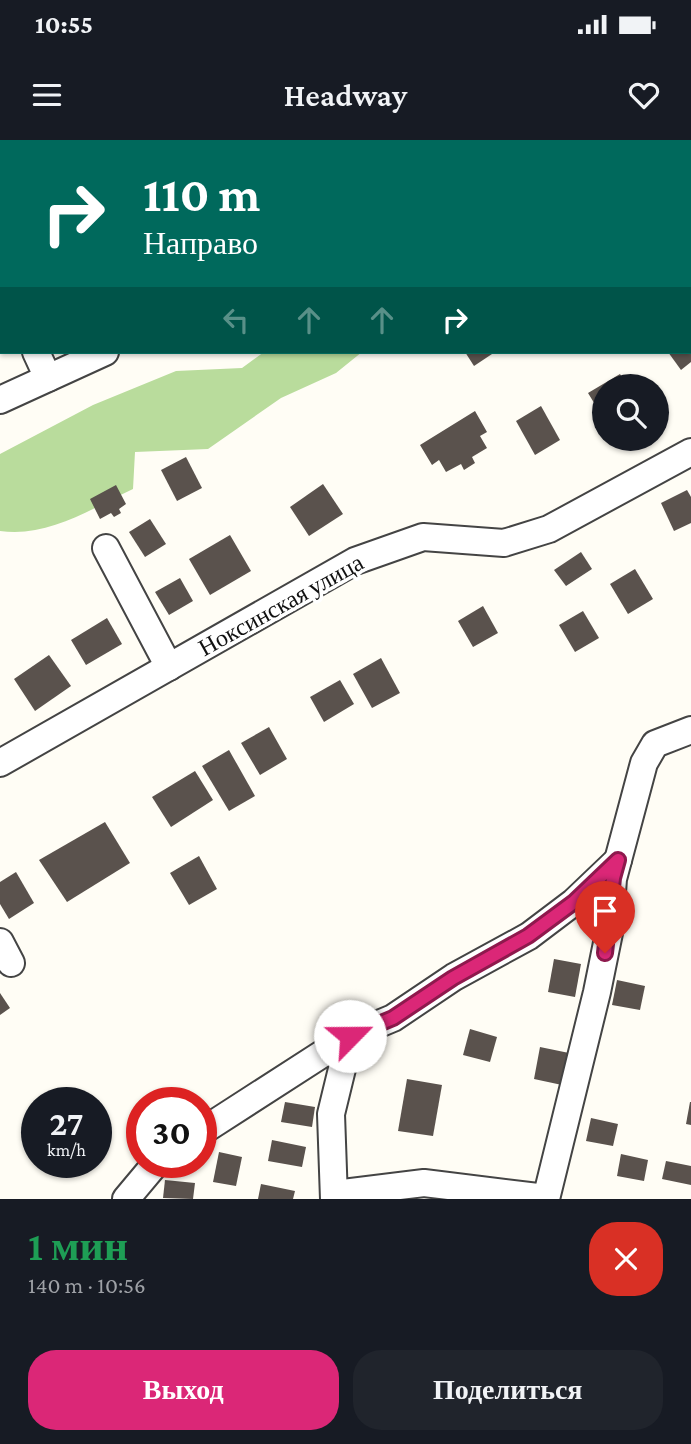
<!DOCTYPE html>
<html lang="ru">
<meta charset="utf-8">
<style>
body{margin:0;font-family:"Crimson Pro",serif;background:#20242c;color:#f1f3f6;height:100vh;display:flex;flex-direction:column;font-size:26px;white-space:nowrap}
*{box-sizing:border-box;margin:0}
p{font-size:23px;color:#9ea1a6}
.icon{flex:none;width:38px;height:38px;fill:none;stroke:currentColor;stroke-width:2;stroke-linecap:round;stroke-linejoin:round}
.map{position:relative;height:1059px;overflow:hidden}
.side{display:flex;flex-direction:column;background:#171b24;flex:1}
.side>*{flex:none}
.top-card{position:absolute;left:0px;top:0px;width:691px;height:214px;box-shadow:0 2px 5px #0004;background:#00695c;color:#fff;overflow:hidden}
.controls{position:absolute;left:592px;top:234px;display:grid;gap:14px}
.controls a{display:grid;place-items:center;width:77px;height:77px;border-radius:50%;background:#171b24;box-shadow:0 2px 5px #0004;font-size:35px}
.speed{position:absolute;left:21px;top:947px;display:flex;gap:14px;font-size:35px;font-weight:700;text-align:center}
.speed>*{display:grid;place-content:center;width:91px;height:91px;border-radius:50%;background:#171b24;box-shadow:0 2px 5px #0004;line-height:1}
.speed small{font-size:18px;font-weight:400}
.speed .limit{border:10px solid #d22;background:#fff;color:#111}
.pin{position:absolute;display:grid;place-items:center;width:60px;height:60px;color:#fff;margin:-72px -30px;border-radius:50% 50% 50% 0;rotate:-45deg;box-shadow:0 0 7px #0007}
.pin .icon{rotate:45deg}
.me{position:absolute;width:77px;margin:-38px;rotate:67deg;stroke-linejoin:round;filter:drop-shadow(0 0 5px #0008)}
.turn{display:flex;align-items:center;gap:24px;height:147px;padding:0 28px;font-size:32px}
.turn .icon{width:91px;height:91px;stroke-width:2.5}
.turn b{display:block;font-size:49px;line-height:60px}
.lanes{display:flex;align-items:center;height:66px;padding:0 28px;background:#0003;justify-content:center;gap:35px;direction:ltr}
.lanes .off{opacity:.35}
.round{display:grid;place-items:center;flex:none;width:74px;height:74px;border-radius:28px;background:#20242c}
.summary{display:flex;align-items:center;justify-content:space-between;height:119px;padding:0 28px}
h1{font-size:42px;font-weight:600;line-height:52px;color:#1e9e55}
.button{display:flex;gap:14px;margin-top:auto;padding:14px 28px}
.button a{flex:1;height:80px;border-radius:28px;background:#db2777;color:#fff;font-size:28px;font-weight:600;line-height:80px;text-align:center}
.button a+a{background:#20242c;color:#f1f3f6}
.status{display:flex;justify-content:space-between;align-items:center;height:49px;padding:0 35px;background:#171b24;direction:ltr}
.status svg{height:19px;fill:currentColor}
header{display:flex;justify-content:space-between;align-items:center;height:91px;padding:0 28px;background:#171b24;font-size:32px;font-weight:600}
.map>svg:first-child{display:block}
.forest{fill:#b9dc9c}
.building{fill:#5a524d}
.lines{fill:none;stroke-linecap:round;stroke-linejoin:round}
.minor-casing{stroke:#444;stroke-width:30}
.minor{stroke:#fff;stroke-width:26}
.route-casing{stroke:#8e194d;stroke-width:18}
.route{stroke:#db2777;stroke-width:12}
.labels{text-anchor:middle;stroke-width:7;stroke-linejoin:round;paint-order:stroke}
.street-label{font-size:24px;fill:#111;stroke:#fff}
</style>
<div class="status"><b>10:55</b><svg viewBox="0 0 49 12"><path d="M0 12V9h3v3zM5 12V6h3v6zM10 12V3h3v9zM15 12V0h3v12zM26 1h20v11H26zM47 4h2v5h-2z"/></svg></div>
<header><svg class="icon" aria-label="menu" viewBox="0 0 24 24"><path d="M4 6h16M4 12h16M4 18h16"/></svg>Headway<svg class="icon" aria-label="heart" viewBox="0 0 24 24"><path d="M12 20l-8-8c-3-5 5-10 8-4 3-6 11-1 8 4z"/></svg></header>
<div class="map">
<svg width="691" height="1059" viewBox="0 0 691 1059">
<rect width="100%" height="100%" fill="#fffdf5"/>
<!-- forest -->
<path class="forest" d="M264,212H362L336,233L281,258L208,309L135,312L133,349C91,369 47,398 0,391V314L93,265L176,231L242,228Z"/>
<!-- building -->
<g class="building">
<path d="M465,212H495L474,226Z"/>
<path d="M668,212H691V222L681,230Z"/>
<path d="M620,234L628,247H604V279L588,253Z"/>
<path d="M541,266L560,300L535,315L516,281Z"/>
<path d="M475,271L487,292L480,296L487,308L472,317L475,323L464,330L461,324L446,332L439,320L432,325L420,305Z"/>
<path d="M186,317L202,348L177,361L161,330Z"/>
<path d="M323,344L343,374L309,396L290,367Z"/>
<path d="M116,345L126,364L119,369L121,373L114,377L111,373L100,379L90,359Z"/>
<path d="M687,350L691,357V383L674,391L661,363Z"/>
<path d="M150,379L166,404L145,417L129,392Z"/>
<path d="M230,395L251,431L210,455L189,419Z"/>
<path d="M581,412L592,429L566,446L554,430Z"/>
<path d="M635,429L653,459L628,474L610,444Z"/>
<path d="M180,438L193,461L169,475L155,452Z"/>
<path d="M483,466L498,493L473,507L458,481Z"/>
<path d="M583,471L599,498L575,512L559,485Z"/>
<path d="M107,478L122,504L86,525L71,500Z"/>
<path d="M49,515L71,546L35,571L14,539Z"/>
<path d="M381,518L400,553L372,568L353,534Z"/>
<path d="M340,540L354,564L324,582L310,557Z"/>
<path d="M269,587L287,619L260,635L241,603Z"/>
<path d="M229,610L255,656L229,671L202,626Z"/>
<path d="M195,631L213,660L171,687L152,657Z"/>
<path d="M105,682L130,723L67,762L39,720Z"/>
<path d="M199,716L217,749L189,765L170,733Z"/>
<path d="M16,732L34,763L9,779L0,764V742Z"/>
<path d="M554,819L581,824L575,857L548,852Z"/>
<path d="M617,840L645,846L640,870L612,865Z"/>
<path d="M0,853L10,868L0,875Z"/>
<path d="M470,889L497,897L490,922L463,915Z"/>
<path d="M540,907L569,913L562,945L534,939Z"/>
<path d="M407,939L442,945L433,996L398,991Z"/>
<path d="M285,962L315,967L312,987L281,982Z"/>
<path d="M690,962H691V985L686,984Z"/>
<path d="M591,978L618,984L613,1006L586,1001Z"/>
<path d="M272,1000L306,1007L302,1027L268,1021Z"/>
<path d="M219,1012L242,1017L236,1046L213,1042Z"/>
<path d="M621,1014L648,1020L644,1041L617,1036Z"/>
<path d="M666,1021L691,1026V1045L662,1039Z"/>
<path d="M165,1040L195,1043L193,1059L163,1058Z"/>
<path d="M261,1044L295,1051L293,1059H258Z"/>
</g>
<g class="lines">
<defs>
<g id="minor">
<path d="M256,0L257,2"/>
<path d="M363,0L364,2"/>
<path d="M0,134L2,138"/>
<path d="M36,212L48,238"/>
<path d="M0,260L105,212"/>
<path d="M106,408L169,527"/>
<path d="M0,623L355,421L423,397L504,403L549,389L691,312"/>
<path d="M0,802L11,823"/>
<path d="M201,992L350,896"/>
<path d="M335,1054L424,1043L546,1058"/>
<path d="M126,1059L157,1022"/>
<path d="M334,1059L331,974L350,896L393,878L454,837L529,796L574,762L618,720"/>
<path d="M546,1059L597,852L609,793L613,739L644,623L655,604L691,590"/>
</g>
</defs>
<!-- minor casing -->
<use href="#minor" class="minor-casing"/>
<!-- minor -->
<use href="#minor" class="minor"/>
</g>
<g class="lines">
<defs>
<path id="route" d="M350,896L393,878L453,838L528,796L574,762L618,720L613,738L605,813"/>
</defs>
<!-- route casing -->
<use href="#route" class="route-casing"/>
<!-- route -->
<use href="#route" class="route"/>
</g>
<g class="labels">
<!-- street labels -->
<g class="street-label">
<text transform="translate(281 465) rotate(-29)" y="8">Ноксинская улица</text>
</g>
</g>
</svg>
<div class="controls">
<a><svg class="icon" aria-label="search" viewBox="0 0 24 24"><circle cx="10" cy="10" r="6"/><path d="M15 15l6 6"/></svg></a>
</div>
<div class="speed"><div>27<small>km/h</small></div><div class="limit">30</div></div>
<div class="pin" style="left:605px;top:813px;background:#d93025"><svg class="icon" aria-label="arrive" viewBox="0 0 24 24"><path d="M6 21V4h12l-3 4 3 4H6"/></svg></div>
<svg class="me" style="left:350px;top:896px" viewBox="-20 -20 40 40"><circle r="19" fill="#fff"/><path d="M0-13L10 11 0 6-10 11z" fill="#db2777"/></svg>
<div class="top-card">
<div class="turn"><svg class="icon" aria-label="right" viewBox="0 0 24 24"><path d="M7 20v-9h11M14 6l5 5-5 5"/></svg><div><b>110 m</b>Направо</div></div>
<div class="lanes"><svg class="icon off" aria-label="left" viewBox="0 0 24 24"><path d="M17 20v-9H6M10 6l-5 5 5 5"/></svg><svg class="icon off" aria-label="ahead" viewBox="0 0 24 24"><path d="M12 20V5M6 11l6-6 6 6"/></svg><svg class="icon off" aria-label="ahead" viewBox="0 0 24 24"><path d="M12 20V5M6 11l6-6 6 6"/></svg><svg class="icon" aria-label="right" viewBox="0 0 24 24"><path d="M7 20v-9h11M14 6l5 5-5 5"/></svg></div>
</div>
</div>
<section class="side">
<div class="summary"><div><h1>1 мин</h1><p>140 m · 10:56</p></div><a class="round" style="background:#d93025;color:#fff"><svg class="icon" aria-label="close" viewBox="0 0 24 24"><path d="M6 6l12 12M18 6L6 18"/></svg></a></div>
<div class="button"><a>Выход</a><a>Поделиться</a></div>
</section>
